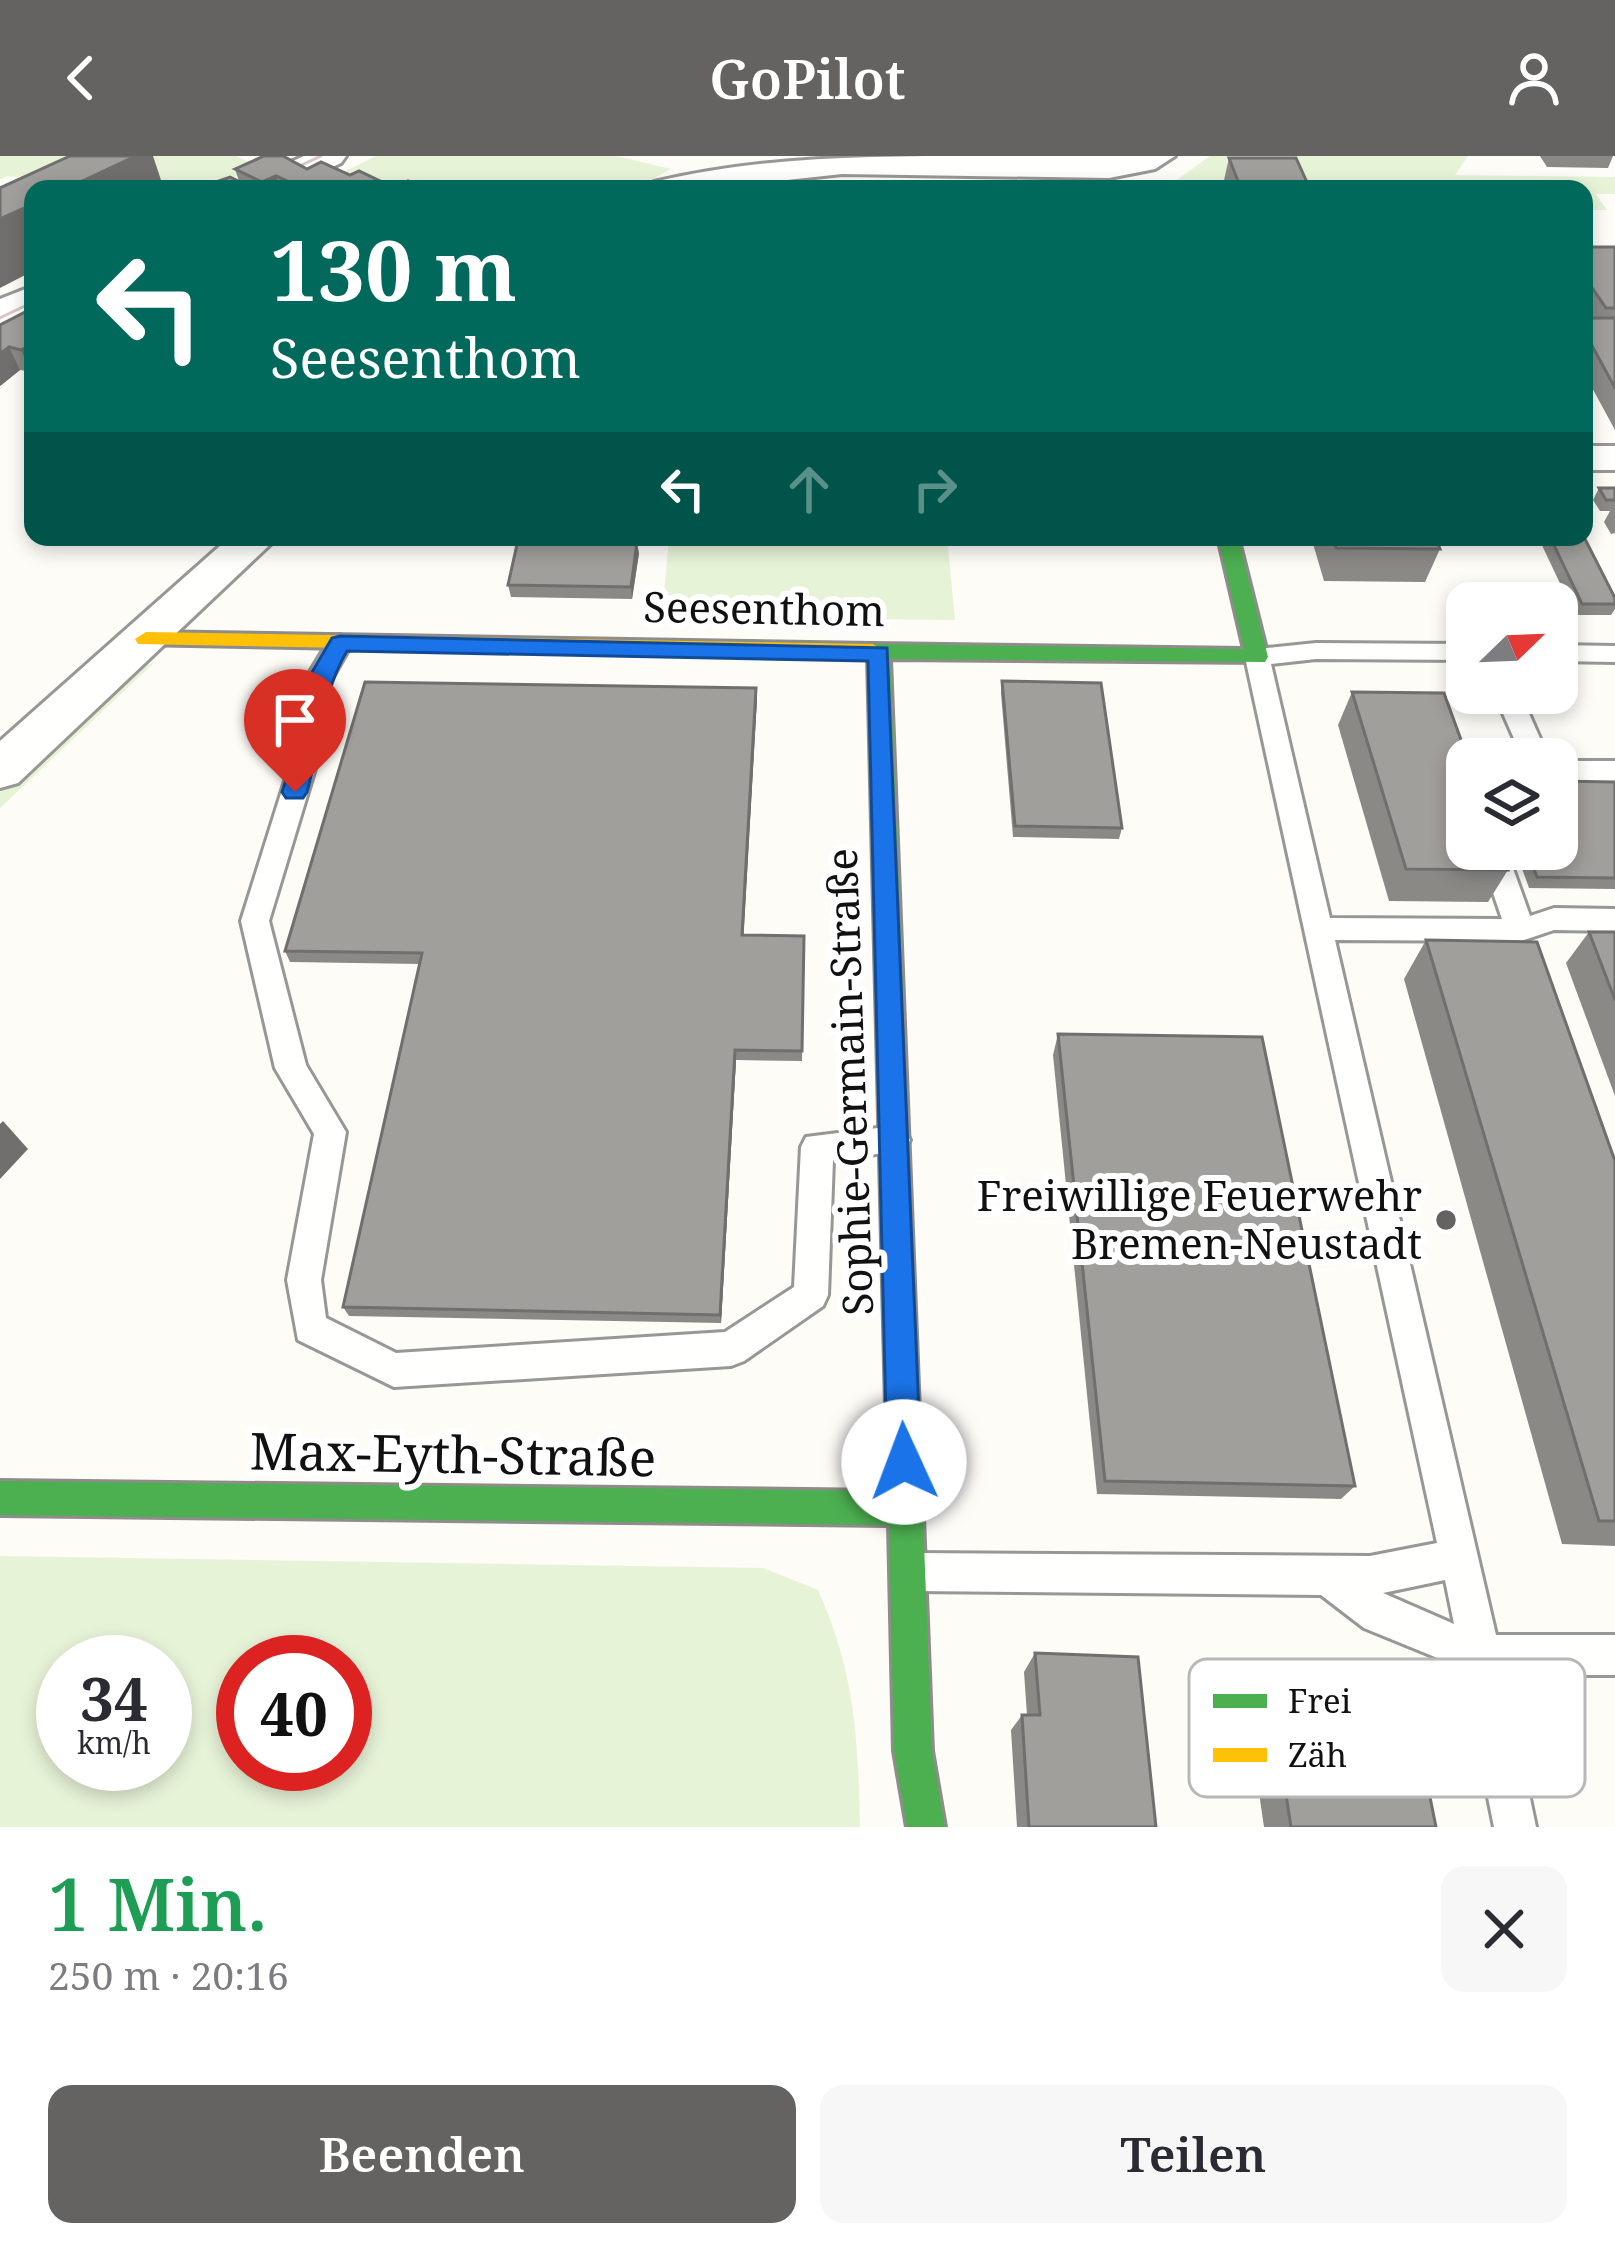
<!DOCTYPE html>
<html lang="de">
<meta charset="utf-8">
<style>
body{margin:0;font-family:"Noto Serif",serif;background:#f7f7f7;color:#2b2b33;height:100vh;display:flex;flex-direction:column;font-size:45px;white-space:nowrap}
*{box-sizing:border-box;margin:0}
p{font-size:39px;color:#7c7c81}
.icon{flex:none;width:66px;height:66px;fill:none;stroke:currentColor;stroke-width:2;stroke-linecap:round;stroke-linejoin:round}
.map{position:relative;height:1671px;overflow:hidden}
.sheet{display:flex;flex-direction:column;background:#fff;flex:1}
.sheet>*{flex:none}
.top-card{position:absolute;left:24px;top:24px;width:1569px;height:366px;border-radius:24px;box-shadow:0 6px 18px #0003;background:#00695c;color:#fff;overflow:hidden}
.needle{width:78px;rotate:67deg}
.controls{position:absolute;left:1446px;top:426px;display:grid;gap:24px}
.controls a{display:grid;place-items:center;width:132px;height:132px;border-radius:24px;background:#fff;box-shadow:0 6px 18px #0003;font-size:60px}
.speed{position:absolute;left:36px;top:1479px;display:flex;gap:24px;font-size:60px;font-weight:700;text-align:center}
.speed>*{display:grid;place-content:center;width:156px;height:156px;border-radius:50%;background:#fff;box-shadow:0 6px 18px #0003;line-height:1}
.speed small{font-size:30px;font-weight:400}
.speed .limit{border:18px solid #d22;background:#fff;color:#111}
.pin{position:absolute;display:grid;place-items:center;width:102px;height:102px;color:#fff;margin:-123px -51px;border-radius:50% 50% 50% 0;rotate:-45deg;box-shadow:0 0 12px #0007}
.pin .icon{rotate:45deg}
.me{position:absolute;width:132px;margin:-66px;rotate:358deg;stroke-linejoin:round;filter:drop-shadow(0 0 9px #0008)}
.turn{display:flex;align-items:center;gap:42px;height:252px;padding:0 48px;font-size:54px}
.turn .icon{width:156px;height:156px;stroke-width:2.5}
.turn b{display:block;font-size:84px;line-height:102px}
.lanes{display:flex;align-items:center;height:114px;padding:0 48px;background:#0003;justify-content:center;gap:60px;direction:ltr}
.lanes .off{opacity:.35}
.round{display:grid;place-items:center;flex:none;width:126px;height:126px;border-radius:24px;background:#f7f7f7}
.summary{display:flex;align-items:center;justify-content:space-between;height:204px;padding:0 48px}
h1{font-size:72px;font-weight:600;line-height:90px;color:#1e9e55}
.cta{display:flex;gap:24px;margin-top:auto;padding:24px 48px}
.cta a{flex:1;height:138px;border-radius:24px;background:#646362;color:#fff;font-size:48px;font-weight:600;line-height:138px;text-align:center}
.cta a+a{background:#f7f7f7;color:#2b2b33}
header{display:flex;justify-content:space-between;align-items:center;height:156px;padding:0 48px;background:#646362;color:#fff;font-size:54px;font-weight:600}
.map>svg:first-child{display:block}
.green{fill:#e7f3d7;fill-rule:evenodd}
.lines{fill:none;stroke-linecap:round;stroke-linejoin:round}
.lane-casing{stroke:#979795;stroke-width:6}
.street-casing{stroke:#979795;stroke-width:6}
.fast-casing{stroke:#8e8d8b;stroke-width:6}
.slow-casing{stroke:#8e8d8b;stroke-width:6}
.lane{fill:#fffffe;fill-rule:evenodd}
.street{fill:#fffffe;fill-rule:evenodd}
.fast{fill:#4caf50;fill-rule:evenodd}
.slow{fill:#ffc107;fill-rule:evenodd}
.tram{stroke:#d9c6c7;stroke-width:3}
.wall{fill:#8a8986}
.shaded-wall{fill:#716f6d}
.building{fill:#a19f9c;stroke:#716f6d;stroke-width:3}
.route{fill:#1a73e8;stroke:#114b97;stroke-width:3}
.poi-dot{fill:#646362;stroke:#fff;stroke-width:4.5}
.labels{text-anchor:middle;stroke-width:12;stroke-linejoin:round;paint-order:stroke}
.street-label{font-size:42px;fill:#111;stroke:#fff}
.poi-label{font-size:42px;fill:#111;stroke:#fff;text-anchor:end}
.near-street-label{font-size:51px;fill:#111;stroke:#fff}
.key{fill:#fff;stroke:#b8b8b8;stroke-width:3}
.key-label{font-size:33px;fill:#111}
</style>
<header><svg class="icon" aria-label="back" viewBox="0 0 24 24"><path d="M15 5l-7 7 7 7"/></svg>GoPilot<svg class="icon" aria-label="person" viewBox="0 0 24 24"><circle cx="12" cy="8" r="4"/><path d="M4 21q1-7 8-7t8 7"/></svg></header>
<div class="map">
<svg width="1615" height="1671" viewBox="0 0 1615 1671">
<rect width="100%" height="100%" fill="#fdfcf7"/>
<!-- green -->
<g class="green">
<path d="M0,0H236L258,10L208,33H144L7,20L0,24Z"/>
<path d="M376,0H616L671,13L635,33H309Z"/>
<path d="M1210,0H1468L1455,19L1615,21V38H1596L1607,54H1584V33H1173L1174,26Z"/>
<path d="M669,381H947L955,464L662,461Z"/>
<path d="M156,505L0,652V636L123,522Z"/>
<path d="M0,1400L763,1412L818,1434C855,1516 858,1582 860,1671H0ZM165,1506V1608H63V1506ZM345,1506V1608H243V1506Z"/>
</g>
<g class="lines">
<defs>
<g id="lane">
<path d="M340,479L352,487L330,526L321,593L269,765L306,909L346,976L321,1124L326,1162L396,1197L725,1176L794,1131L801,991L806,981L894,970L905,974L910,984L905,994L833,1004L828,1139L823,1150L744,1205L731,1210L394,1231L298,1184L287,1124L314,978L275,912L241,765L295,593L304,526L331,481Z"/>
<path d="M1316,487L1467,488V504L1316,503L1271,508L1330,762L1502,763L1478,693H1506L1530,760L1554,752L1615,753V775L1554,774L1521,785L1335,784L1496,1479H1615V1519H1504L1536,1671H1494L1462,1512L1364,1472L1321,1439L914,1435L900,1430L895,1416L900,1402L914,1397L1370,1400L1437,1387L1245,501L1257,493ZM1445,1424L1454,1468L1383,1437Z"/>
<path d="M1557,489L1615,490V506L1557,505Z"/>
<path d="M1494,537H1520L1549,603H1523Z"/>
<rect x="1557" y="605" width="58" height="20"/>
</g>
<g id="street">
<path d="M304,0H346L341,7L286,33H242L247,26Z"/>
<path d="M981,0H1175L1155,13L1109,22L842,18L706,33H649L654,26C763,0 870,0 981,0Z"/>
<path d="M33,130V155L0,168V143Z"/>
<rect x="1584" y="290" width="31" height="24"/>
<path d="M230,381H278L18,627L0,632V585Z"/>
</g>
<path id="fast" d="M1218,381H1238L1268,501L1265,506L890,503L932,1595L945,1671H907L894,1595L889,1369L0,1359V1325L888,1335L868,501L862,495L873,488L1244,493Z"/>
<path id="slow" d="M146,476L873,488L884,495L873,502L138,488L135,483Z"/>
</defs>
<!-- lane casing -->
<use href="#lane" class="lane-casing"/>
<!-- street casing -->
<use href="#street" class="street-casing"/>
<!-- fast casing -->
<use href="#fast" class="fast-casing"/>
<!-- slow casing -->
<use href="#slow" class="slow-casing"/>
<!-- lane -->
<use href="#lane" class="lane"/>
<!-- street -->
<use href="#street" class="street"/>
<!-- fast -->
<use href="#fast" class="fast"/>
<!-- slow -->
<use href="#slow" class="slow"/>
<!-- tram -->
<g class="tram">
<path d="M251,33L321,0"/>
<path d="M0,162L33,146"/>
</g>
</g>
<!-- wall -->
<g class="wall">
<path d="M1540,0H1613L1608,12L1547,11Z"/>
<path d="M1229,2L1310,33H1222Z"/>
<path d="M235,13H307L350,19L395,32L427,33H196L239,25Z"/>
<path d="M1584,91H1615V274L1584,217V162H1587L1584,157Z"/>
<path d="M33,152V216L20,214L0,230V169Z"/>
<path d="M1599,332H1615V377L1611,378L1604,366L1610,355H1600L1593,344Z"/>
<path d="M1311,381H1435L1440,393L1425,426L1324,425Z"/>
<path d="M1538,381H1584L1615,442V453L1611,459H1575Z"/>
<path d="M639,397L632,443L511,441L508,429Z"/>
<path d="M1002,525L1122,672L1119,683L1013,681L1001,537Z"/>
<path d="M1352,536L1508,714L1488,746L1389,745L1338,569Z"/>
<path d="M757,543L743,779L804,780L802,905L736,904L721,1167L349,1160L343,1151L420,808L290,806L285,795Z"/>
<path d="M1615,626V733L1529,732L1515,693H1557Z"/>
<path d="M1589,776H1615V940L1566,807Z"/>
<path d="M1426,784L1615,1005V1390L1562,1388L1404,823Z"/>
<path d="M1058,878L1355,1330L1341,1343L1097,1338L1053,899Z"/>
<path d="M1035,1497L1156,1671H1017L1011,1574L1022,1559H1027L1024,1516Z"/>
<path d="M1268,1523L1436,1671H1264L1245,1540Z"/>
</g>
<!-- shaded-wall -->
<g class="shaded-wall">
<path d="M136,0H153L164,33H65Z"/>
<path d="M276,20L280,33H265L262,26Z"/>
<path d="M33,48V115L0,132V63Z"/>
<path d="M33,187V216L31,217L21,194Z"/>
<path d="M9,191L20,214L0,230V198Z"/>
<path d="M637,386L639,397L632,443L631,431Z"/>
<path d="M756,532L757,543L743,790L742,779Z"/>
<path d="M735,894L736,904L721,1167L720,1159Z"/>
<path d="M3,965L28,993L0,1023V968Z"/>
</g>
<!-- building -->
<g class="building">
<path d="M70,0H136L65,33H33V48L0,63V32Z"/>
<path d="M264,0H283L307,13L321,6L350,19L359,15L395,32L408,25L427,33H305L276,20L262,26L235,13Z"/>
<path d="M1229,2H1296L1310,33H1241Z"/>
<path d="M230,21L255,33H196Z"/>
<path d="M1584,91H1615V152H1606L1584,120Z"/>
<path d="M33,152V187L21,194L9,191L0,198V169Z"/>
<path d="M1584,162H1615V232L1584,175Z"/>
<path d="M1599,332H1615V344H1606Z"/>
<path d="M1333,381H1435L1440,393L1336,392Z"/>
<path d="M1550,381H1584L1615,442V448H1582Z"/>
<path d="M518,384L637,386L631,431L508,429Z"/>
<path d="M1002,525L1101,527L1122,672L1015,670Z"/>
<path d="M365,526L756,532L742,779L804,780L802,895L735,894L720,1159L343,1151L422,797L285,795Z"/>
<path d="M1352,536L1444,537L1468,603L1467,693H1500L1508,714L1406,713Z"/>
<path d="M1557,625L1615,626V722L1537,721L1526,693H1557Z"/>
<path d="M1589,776H1615V844Z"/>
<path d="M1426,784L1537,786L1615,1005V1365H1599Z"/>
<path d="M1058,878L1262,881L1355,1330L1105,1325Z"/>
<path d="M1035,1497L1138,1501L1156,1671H1029L1022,1559H1040Z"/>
<path d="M1268,1523L1407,1527L1436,1671H1291Z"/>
</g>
<!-- route -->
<path class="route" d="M340,480L887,492L921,1306L916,1318L904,1323L892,1318L887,1306L868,505L347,495C321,538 321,588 307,636L303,642H286L282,636L296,593L306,526L332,482Z"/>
<!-- markers -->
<circle class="poi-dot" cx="1446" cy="1064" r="12"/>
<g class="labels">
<!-- street labels -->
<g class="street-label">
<text transform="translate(764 453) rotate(1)" y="15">Seesenthom</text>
<text transform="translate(850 926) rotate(-92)" y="15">Sophie-Germain-Straße</text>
</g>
<!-- poi labels -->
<g class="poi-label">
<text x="1422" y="1055">Freiwillige Feuerwehr<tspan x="1422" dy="48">Bremen-Neustadt</tspan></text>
</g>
<!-- near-street labels -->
<g class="near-street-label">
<text transform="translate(453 1299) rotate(1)" y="18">Max-Eyth-Straße</text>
</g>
</g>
<!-- legend -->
<rect x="1189" y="1503" width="396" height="138" rx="18" class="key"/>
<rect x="1213" y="1538" width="54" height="14" fill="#4caf50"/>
<rect x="1213" y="1592" width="54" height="14" fill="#ffc107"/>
<g class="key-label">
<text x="1288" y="1557">Frei</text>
<text x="1288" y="1611">Zäh</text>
</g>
</svg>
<div class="controls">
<a><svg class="needle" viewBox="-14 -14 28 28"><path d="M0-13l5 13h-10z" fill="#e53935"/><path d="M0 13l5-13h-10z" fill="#7c7c81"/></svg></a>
<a><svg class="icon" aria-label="layers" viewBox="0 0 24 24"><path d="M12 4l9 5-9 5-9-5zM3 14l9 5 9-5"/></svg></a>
</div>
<div class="speed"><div>34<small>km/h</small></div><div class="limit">40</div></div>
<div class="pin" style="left:295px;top:636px;background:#d93025"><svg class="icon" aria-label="arrive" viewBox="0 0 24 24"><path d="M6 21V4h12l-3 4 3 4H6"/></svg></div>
<svg class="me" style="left:904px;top:1306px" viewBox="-20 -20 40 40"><circle r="19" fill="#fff"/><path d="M0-13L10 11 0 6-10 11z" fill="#1a73e8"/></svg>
<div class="top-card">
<div class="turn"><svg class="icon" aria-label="left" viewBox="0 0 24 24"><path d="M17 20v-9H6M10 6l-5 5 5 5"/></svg><div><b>130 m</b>Seesenthom</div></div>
<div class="lanes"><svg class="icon" aria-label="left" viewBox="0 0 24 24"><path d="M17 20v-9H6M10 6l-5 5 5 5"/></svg><svg class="icon off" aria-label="ahead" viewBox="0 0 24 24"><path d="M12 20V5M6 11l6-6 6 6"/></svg><svg class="icon off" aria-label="right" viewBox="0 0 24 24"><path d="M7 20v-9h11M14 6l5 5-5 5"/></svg></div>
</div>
</div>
<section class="sheet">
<div class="summary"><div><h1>1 Min.</h1><p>250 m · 20:16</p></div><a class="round"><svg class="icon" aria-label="close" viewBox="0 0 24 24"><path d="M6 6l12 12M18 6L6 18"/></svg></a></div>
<div class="cta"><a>Beenden</a><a>Teilen</a></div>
</section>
